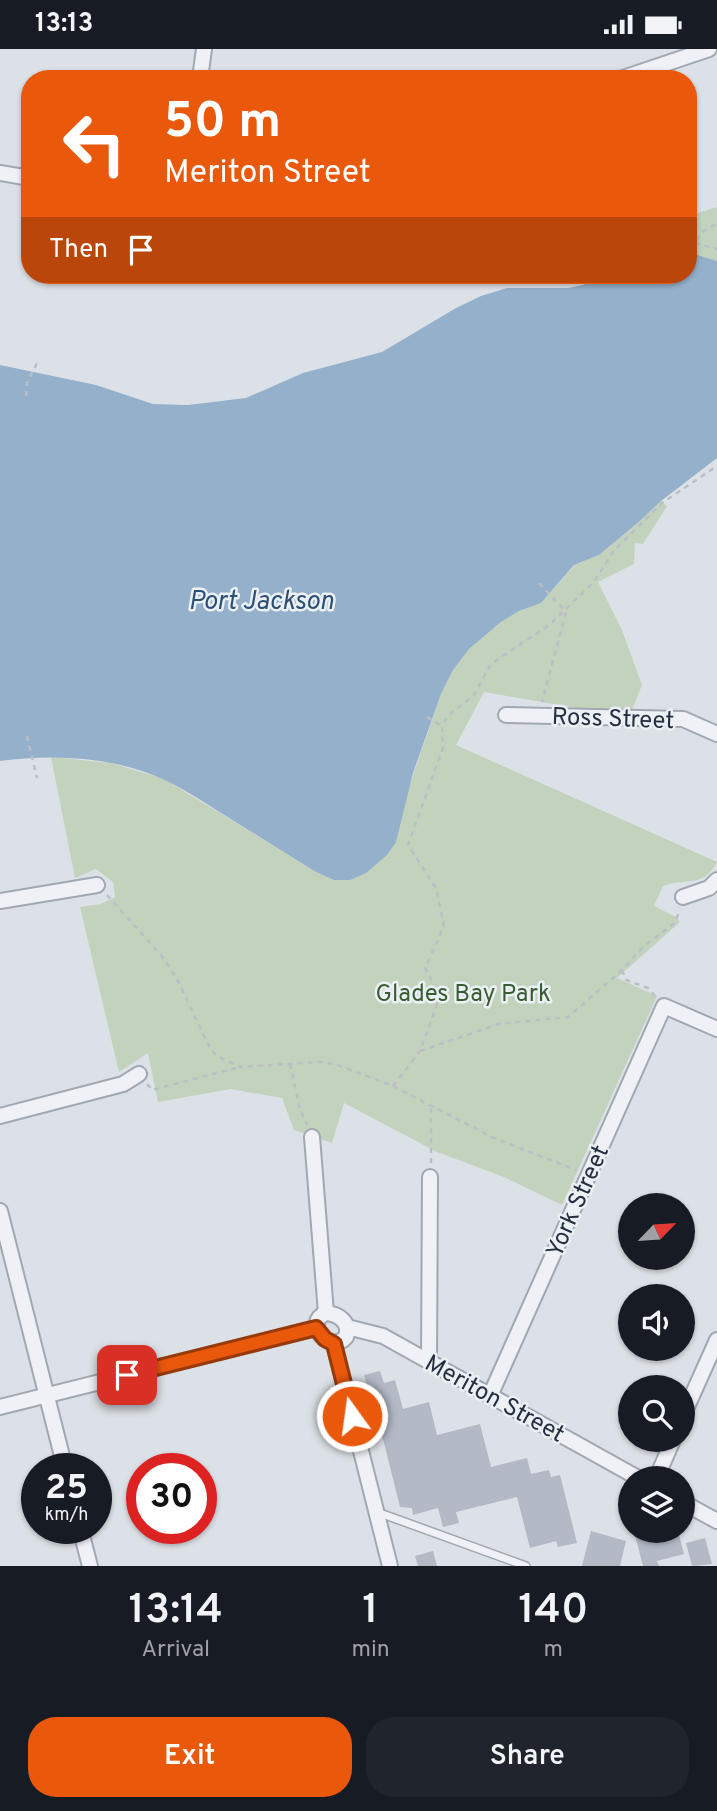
<!DOCTYPE html>
<style>
body{margin:0;font-family:Overpass,sans-serif;background:#20242c;color:#f1f3f6;height:100vh;display:flex;flex-direction:column;font-size:26px;white-space:nowrap}
*{box-sizing:border-box;margin:0}
p{font-size:23px;color:#9ea1a6}
.icon{flex:none;width:38px;height:38px;fill:none;stroke:currentColor;stroke-width:2;stroke-linecap:round;stroke-linejoin:round}
.map{position:relative;height:1517px;overflow:hidden}
.drawer{display:flex;flex-direction:column;background:#171b24;flex:1}
.drawer>*{flex:none}
.hud{position:absolute;left:21px;top:21px;width:676px;height:214px;border-radius:28px;box-shadow:0 2px 5px #0004;background:#ea580c;color:#fff;overflow:hidden}
.needle{width:46px;rotate:65deg}
.buttons{position:absolute;left:618px;top:1144px;display:grid;gap:14px}
.buttons a{display:grid;place-items:center;width:77px;height:77px;border-radius:50%;background:#171b24;box-shadow:0 2px 5px #0004;font-size:35px}
.speed{position:absolute;left:21px;top:1404px;display:flex;gap:14px;font-size:35px;font-weight:700;text-align:center}
.speed>*{display:grid;place-content:center;width:91px;height:91px;border-radius:50%;background:#171b24;box-shadow:0 2px 5px #0004;line-height:1}
.speed small{font-size:18px;font-weight:400}
.speed .limit{border:10px solid #d22;background:#fff;color:#111}
.pin{position:absolute;display:grid;place-items:center;width:60px;height:60px;color:#fff;margin:-30px;border-radius:14px;box-shadow:0 4px 10px #0006}
.me{position:absolute;width:77px;margin:-38px;rotate:346deg;stroke-linejoin:round;filter:drop-shadow(0 0 5px #0008)}
.turn{display:flex;align-items:center;gap:24px;height:147px;padding:0 28px;font-size:32px}
.turn .icon{width:91px;height:91px;stroke-width:2.5}
.turn b{display:block;font-size:49px;line-height:60px}
.then{display:flex;align-items:center;height:66px;padding:0 28px;background:#0003;gap:14px;font-size:26px}
.eta{display:flex;justify-content:space-evenly;align-items:center;height:119px;text-align:center}
.eta b{font-size:42px;font-weight:600;line-height:49px}
.primary-button{display:flex;gap:14px;margin-top:auto;padding:14px 28px}
.primary-button a{flex:1;height:80px;border-radius:28px;background:#ea580c;color:#fff;font-size:28px;font-weight:600;line-height:80px;text-align:center}
.primary-button a+a{background:#20242c;color:#f1f3f6}
.status{display:flex;justify-content:space-between;align-items:center;height:49px;padding:0 35px;background:#171b24;direction:ltr}
.status svg{height:19px;fill:currentColor}
.map>svg:first-child{display:block}
.green{fill:#c3d2bc}
.water{fill:#94b0cb}
.building{fill:#b3bac5}
.lines{fill:none;stroke-linecap:round;stroke-linejoin:round}
.service-casing{stroke:#a1a8b1;stroke-width:10}
.minor-casing{stroke:#a1a8b1;stroke-width:18}
.path{stroke:#babfc6;stroke-width:2.5;stroke-dasharray:5 5;stroke-linecap:butt}
.service{stroke:#eff1f6;stroke-width:7}
.minor{stroke:#eff1f6;stroke-width:14}
.route-casing{stroke:#983908;stroke-width:18}
.route{stroke:#ea580c;stroke-width:12}
.labels{text-anchor:middle;stroke-width:5;stroke-linejoin:round;paint-order:stroke}
.street-label{font-size:24px;fill:#252f3f;stroke:#ebf0f5}
.park-label{font-size:24px;fill:#3a5c31;stroke:#ebf0f5}
.water-label{font-size:26px;font-style:italic;fill:#2c4f75;stroke:#ebf0f5}
</style>
<div class="status"><b>13:13</b><svg viewBox="0 0 49 12"><path d="M0 12V9h3v3zM5 12V6h3v6zM10 12V3h3v9zM15 12V0h3v12zM26 1h20v11H26zM47 4h2v5h-2z"/></svg></div>
<div class="map">
<svg width="717" height="1517" viewBox="0 0 717 1517">
<rect width="100%" height="100%" fill="#dce1e7"/>
<!-- green -->
<g class="green">
<path d="M717,158V212L688,203V167Z"/>
<path d="M661,452L667,457L643,495L635,494L634,515L598,533L622,581L642,636L629,668L484,643L456,696L717,813C703,840 686,828 663,837L654,857L676,868L680,873L617,929L657,947L562,1156L504,1128L437,1103L344,1054L332,1094L294,1081L282,1049L231,1040L158,1053L148,1004L119,1023L80,858L101,855L115,848L113,833L96,820L75,829L51,708L111,714L164,730L316,823L334,831L408,741L441,645L453,621L469,600L501,573L519,562L541,554L575,516L599,506L641,471Z"/>
</g>
<!-- water -->
<path class="water" d="M688,203L717,212V409L661,452L641,471L599,506L574,516L541,554L519,562L501,573L469,600L453,621L441,645L413,724L396,793L387,806L366,824L350,831H334L316,823C287,805 258,787 229,769C200,751 172,731 139,721C94,707 46,706 0,712V316L96,336L153,355L188,356L246,349L303,324L382,303L456,259L481,247L507,239H568L583,236L601,226H688Z"/>
<!-- building -->
<g class="building">
<path d="M380,1322L384,1334L395,1331L403,1360L429,1353L437,1386L480,1375L491,1418L527,1409L531,1425L549,1421L551,1428L560,1426L577,1494L558,1498L556,1492L530,1499L517,1448L456,1463L459,1474L443,1478L438,1459L413,1466L412,1459L400,1458L384,1394L364,1326Z"/>
<path d="M591,1482L626,1492L620,1517H582Z"/>
<path d="M634,1482H678L684,1505L657,1512L659,1517H643Z"/>
<path d="M705,1489L712,1515L692,1517L686,1494Z"/>
<path d="M433,1502L437,1517H418L415,1507Z"/>
</g>
<g class="lines">
<defs>
<path id="service" d="M377,1463L526,1517"/>
<g id="minor">
<path d="M200,30L204,0"/>
<path d="M620,30L709,0"/>
<path d="M0,124L30,129"/>
<path d="M506,666L683,670L717,685"/>
<path d="M683,848L709,839L717,831"/>
<path d="M0,852L97,836"/>
<path d="M0,1067L123,1035L139,1025"/>
<path d="M312,1088L326,1264"/>
<path d="M0,1162L65,1419"/>
<path d="M326,1264C339,1265 351,1274 346,1288C330,1306 302,1274 326,1264Z"/>
<path d="M347,1278L383,1287L640,1430"/>
<path d="M334,1295L390,1517"/>
<path d="M429,1313L430,1128"/>
<path d="M490,1347L664,957L717,980"/>
<path d="M0,1358L316,1279"/>
<path d="M682,1369L717,1291"/>
<path d="M656,1430L673,1391"/>
<path d="M682,1453L717,1472"/>
<path d="M80,1479L90,1517"/>
</g>
</defs>
<!-- service casing -->
<use href="#service" class="service-casing"/>
<!-- minor casing -->
<use href="#minor" class="minor-casing"/>
<!-- path -->
<g class="path">
<path d="M695,194L717,200"/>
<path d="M694,211C696,189 696,184 717,175"/>
<path d="M26,347L27,334L39,310"/>
<path d="M539,534L566,563L542,653"/>
<path d="M427,668L442,677"/>
<path d="M27,687L37,729"/>
<path d="M107,846L161,906L176,928L211,1001L219,1008L240,1018L319,1013L335,1015L393,1037L492,1088L576,1121"/>
<path d="M622,921L626,931L648,939L655,947"/>
<path d="M420,1002L499,975L568,968L622,921L644,897L675,874L679,862"/>
<path d="M290,1015L300,1060L307,1076"/>
<path d="M147,1035L152,1041L240,1018"/>
<path d="M393,1037L420,1002L440,948L425,919L444,877L436,839L408,796L443,699L442,677L448,667L474,646L491,615L548,577L593,534L613,503L662,454L717,417"/>
<path d="M431,1114V1057"/>
</g>
<!-- service -->
<use href="#service" class="service"/>
<!-- minor -->
<use href="#minor" class="minor"/>
</g>
<g class="lines">
<defs>
<path id="route" d="M127,1326L316,1279L325,1290L334,1295L352,1367"/>
</defs>
<!-- route casing -->
<use href="#route" class="route-casing"/>
<!-- route -->
<use href="#route" class="route"/>
</g>
<g class="labels">
<!-- street labels -->
<g class="street-label">
<text transform="translate(613 669) rotate(2)" y="8">Ross Street</text>
<text transform="translate(577 1152) rotate(-66)" y="8">York Street</text>
<text transform="translate(495 1349) rotate(29)" y="8">Meriton Street</text>
</g>
<!-- park labels -->
<g class="park-label">
<text x="463" y="952">Glades Bay Park</text>
</g>
<!-- water labels -->
<g class="water-label">
<text x="261" y="560">Port Jackson</text>
</g>
</g>
</svg>
<div class="buttons">
<a><svg class="needle" viewBox="-14 -14 28 28"><path d="M0-13l5 13h-10z" fill="#e53935"/><path d="M0 13l5-13h-10z" fill="#9ea1a6"/></svg></a>
<a><svg class="icon" aria-label="sound" viewBox="0 0 24 24"><path d="M4 9h4l5-4v14l-5-4H4zM17 9q2 3 0 6"/></svg></a>
<a><svg class="icon" aria-label="search" viewBox="0 0 24 24"><circle cx="10" cy="10" r="6"/><path d="M15 15l6 6"/></svg></a>
<a><svg class="icon" aria-label="layers" viewBox="0 0 24 24"><path d="M12 4l9 5-9 5-9-5zM3 14l9 5 9-5"/></svg></a>
</div>
<div class="speed"><div>25<small>km/h</small></div><div class="limit">30</div></div>
<div class="pin" style="left:127px;top:1326px;background:#d93025"><svg class="icon" aria-label="arrive" viewBox="0 0 24 24"><path d="M6 21V4h12l-3 4 3 4H6"/></svg></div>
<svg class="me" style="left:352px;top:1367px" viewBox="-20 -20 40 40"><circle r="17" fill="#ea580c" stroke="#fff" stroke-width="3"/><path d="M0-11L8 9 0 5-8 9z" fill="#fff"/></svg>
<div class="hud">
<div class="turn"><svg class="icon" aria-label="left" viewBox="0 0 24 24"><path d="M17 20v-9H6M10 6l-5 5 5 5"/></svg><div><b>50 m</b>Meriton Street</div></div>
<div class="then">Then<svg class="icon" aria-label="arrive" viewBox="0 0 24 24"><path d="M6 21V4h12l-3 4 3 4H6"/></svg></div>
</div>
</div>
<section class="drawer">
<div class="eta">
<div><b>13:14</b><p>Arrival</p></div>
<div><b>1</b><p>min</p></div>
<div><b>140</b><p>m</p></div>
</div>
<div class="primary-button"><a>Exit</a><a>Share</a></div>
</section>
